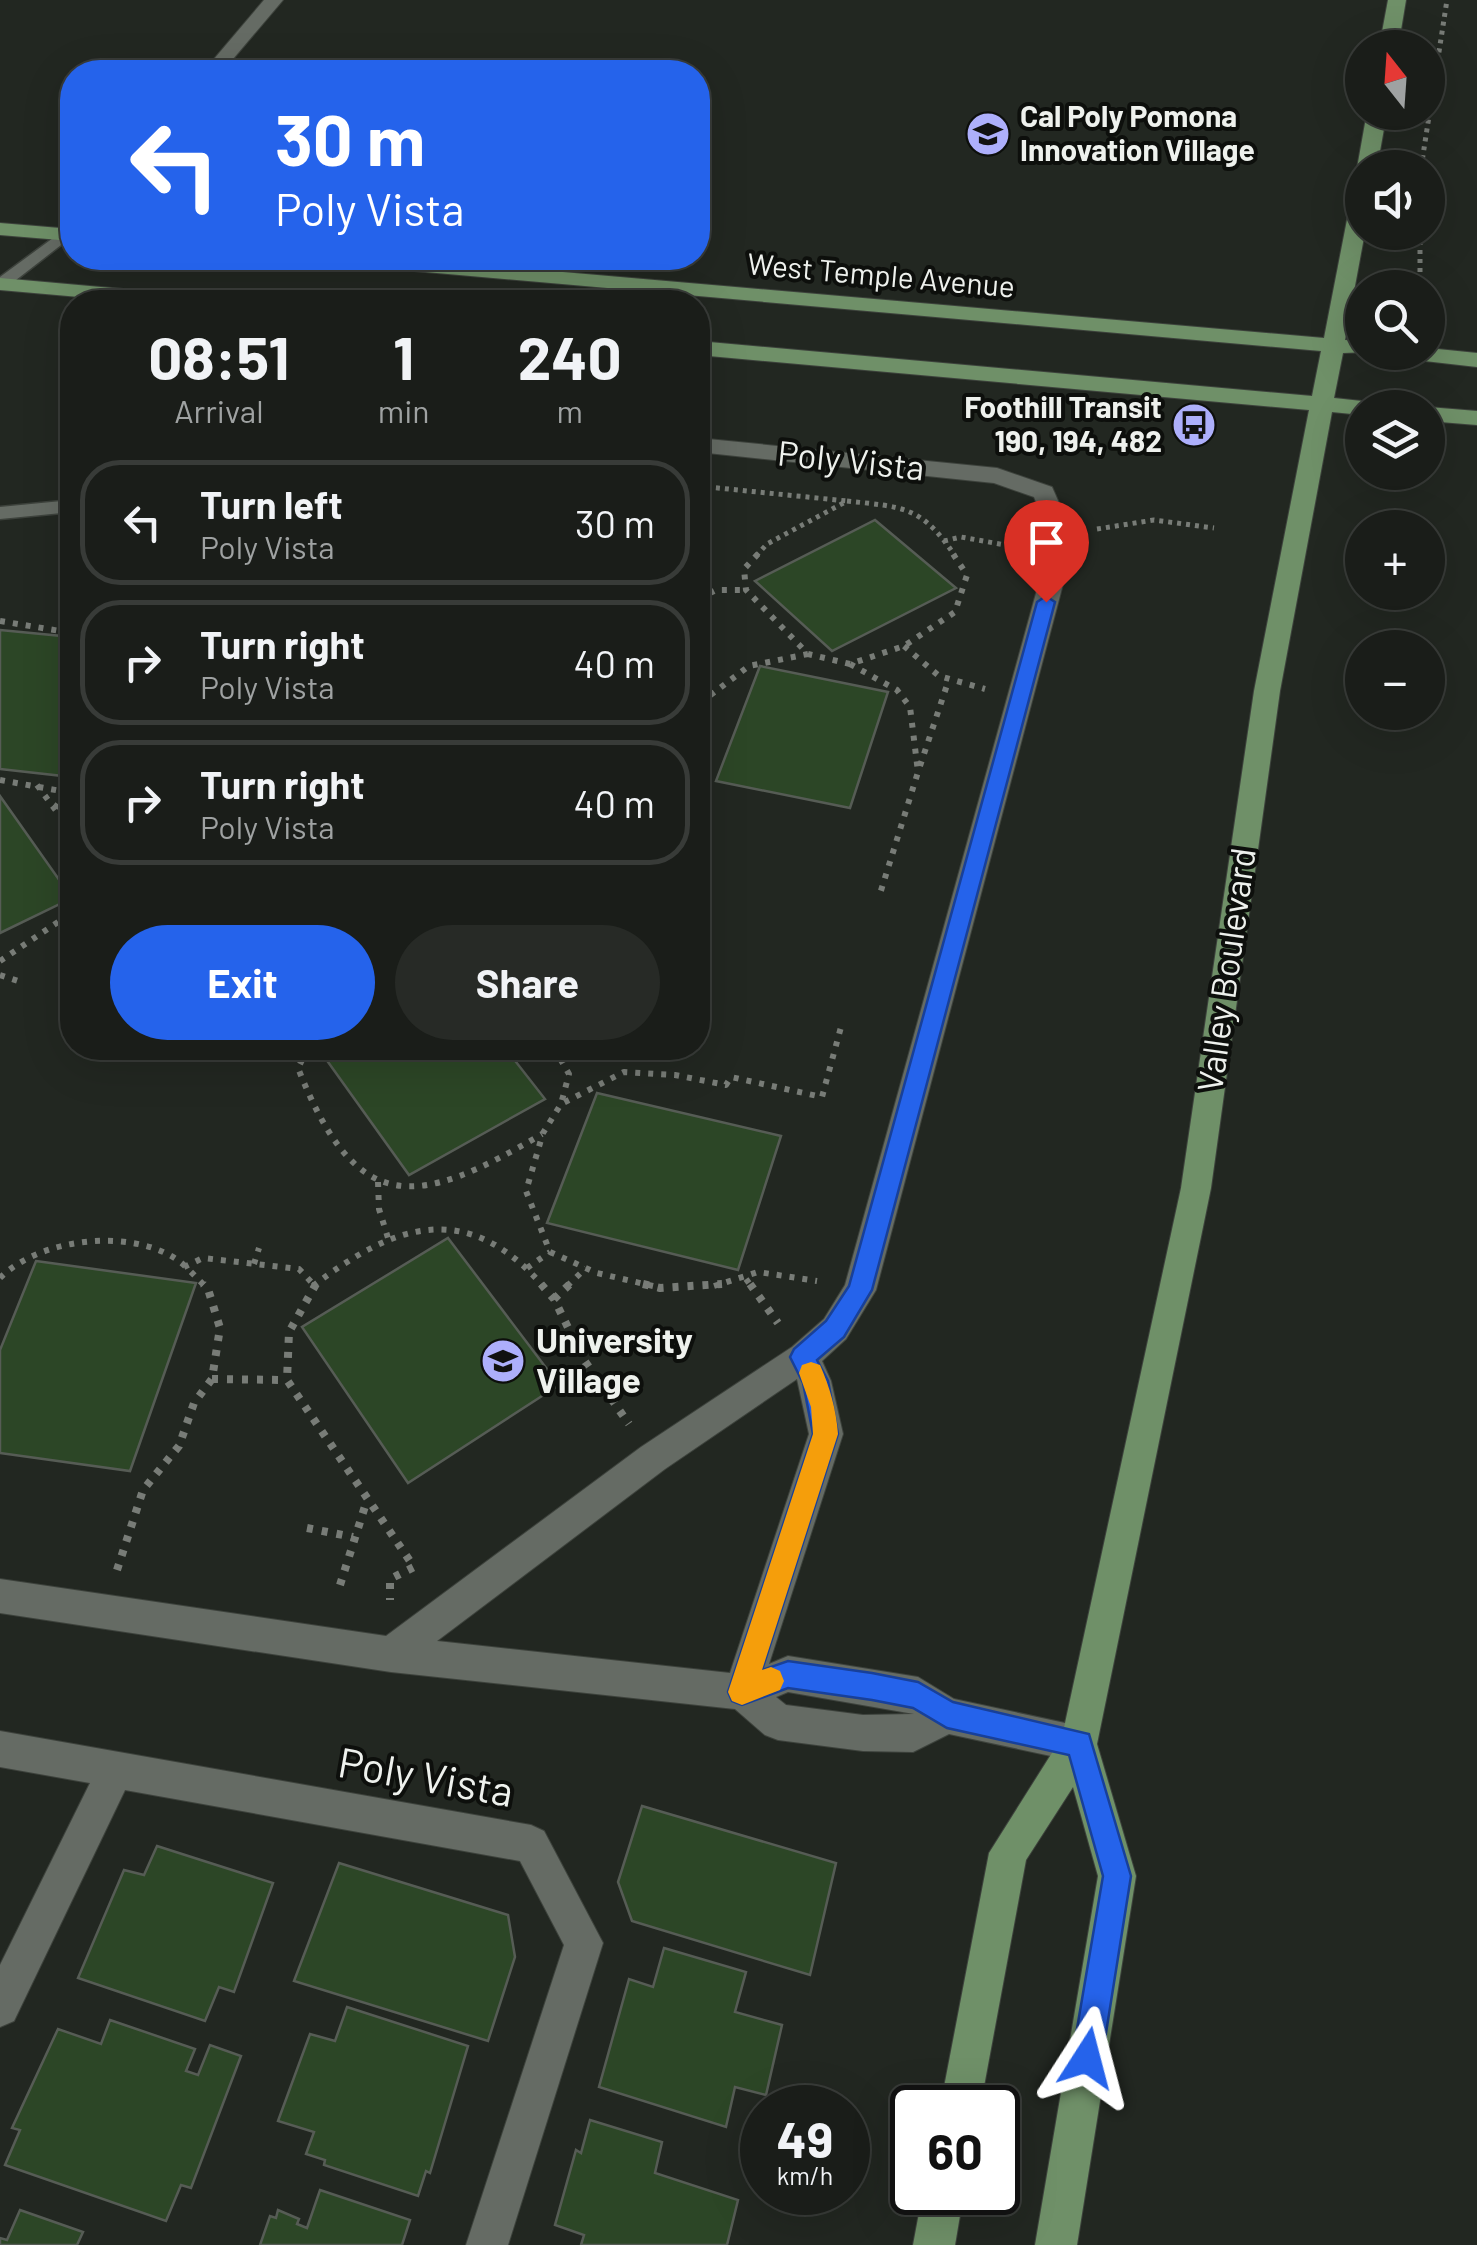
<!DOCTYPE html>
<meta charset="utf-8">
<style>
body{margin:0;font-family:Barlow,sans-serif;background:#272a26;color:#f1f3f6;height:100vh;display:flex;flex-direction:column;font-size:38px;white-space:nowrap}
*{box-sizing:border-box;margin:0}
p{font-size:32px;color:#9fa2a2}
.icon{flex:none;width:55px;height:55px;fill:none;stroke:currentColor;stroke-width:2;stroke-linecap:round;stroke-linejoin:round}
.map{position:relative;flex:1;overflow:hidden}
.sheet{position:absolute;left:60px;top:290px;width:650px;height:770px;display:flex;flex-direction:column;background:#1a1d19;border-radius:40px;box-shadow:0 10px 40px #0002,0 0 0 2px #383b38}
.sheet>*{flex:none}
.banner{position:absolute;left:60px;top:60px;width:650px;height:210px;border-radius:40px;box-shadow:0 10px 40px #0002,0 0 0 2px #383b38;background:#2563eb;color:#fff;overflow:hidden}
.needle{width:65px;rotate:343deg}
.buttons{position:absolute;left:1345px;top:30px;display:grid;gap:20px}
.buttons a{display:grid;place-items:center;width:100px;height:100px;border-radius:50%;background:#1a1d19;box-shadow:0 10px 40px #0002,0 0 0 2px #383b38;font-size:50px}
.speed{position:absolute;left:740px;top:2085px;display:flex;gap:20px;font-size:50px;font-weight:700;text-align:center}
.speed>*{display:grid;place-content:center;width:130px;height:130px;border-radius:50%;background:#1a1d19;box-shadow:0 10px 40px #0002,0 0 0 2px #383b38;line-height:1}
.speed small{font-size:25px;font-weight:400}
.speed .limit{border:5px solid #111;border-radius:15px;background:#fff;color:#111}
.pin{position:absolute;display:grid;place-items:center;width:85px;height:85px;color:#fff;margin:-102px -42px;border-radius:50% 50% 50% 0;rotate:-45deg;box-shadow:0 0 10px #0007}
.pin .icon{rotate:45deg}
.me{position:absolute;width:110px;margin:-55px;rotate:9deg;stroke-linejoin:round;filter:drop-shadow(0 0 8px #0008)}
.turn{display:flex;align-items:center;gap:35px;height:210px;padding:0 50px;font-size:45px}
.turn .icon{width:130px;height:130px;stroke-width:2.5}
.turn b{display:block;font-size:70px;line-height:85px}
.eta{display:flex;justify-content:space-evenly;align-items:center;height:170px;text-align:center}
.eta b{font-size:60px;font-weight:700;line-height:70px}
.button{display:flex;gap:20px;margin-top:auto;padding:20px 50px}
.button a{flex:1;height:115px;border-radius:60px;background:#2563eb;color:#fff;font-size:40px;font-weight:700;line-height:115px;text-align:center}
.button a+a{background:#272a26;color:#f1f3f6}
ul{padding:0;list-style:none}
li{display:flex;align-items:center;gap:30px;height:125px;margin:0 20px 15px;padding:0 30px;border:5px solid #383b38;border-radius:40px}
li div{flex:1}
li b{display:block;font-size:38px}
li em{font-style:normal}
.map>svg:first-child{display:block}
.building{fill:#2c4626;stroke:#565c55;stroke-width:2.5}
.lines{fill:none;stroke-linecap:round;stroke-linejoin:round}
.service-casing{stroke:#3d423c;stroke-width:3}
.minor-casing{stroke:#3d423c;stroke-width:2}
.primary-casing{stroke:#3d423c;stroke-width:2}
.path-far2{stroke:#787c77;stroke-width:5;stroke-dasharray:4 5;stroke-linecap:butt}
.path-far1{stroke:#787c77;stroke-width:6;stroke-dasharray:5 8;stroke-linecap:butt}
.path{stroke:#787c77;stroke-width:8;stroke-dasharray:6 9;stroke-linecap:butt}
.service{fill:#656b64;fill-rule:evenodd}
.minor{fill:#656b64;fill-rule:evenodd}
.primary{fill:#6f9068;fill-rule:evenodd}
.route{fill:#2563eb;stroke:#184099;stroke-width:2.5}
.slow{fill:#f59e0b}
.labels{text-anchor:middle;stroke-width:8;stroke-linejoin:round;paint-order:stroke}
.far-poi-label{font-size:30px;font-weight:bold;fill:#eef1ed;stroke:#0d0f0c;text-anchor:start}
.far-street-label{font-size:30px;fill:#eef1ed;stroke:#0d0f0c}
.street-label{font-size:35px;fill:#eef1ed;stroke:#0d0f0c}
.poi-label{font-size:35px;font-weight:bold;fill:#eef1ed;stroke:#0d0f0c;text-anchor:start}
.near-street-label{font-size:42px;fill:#eef1ed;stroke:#0d0f0c}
</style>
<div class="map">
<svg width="1477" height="2245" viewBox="0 0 1477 2245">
<rect width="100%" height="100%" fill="#222721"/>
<!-- building -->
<g class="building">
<path d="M875,520L956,588L832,651L755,581Z"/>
<path d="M0,630L72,637V777L0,769Z"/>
<path d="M760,666L888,692L850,808L716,781Z"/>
<path d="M0,796L72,898L0,933Z"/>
<path d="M318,1048H505L545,1099L409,1175Z"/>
<path d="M597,1093L781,1136L738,1270L547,1223Z"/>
<path d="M448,1238L559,1385L408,1483L302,1327Z"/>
<path d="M36,1261L196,1283L130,1471L0,1453V1350Z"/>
<path d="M642,1806L836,1863L810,1975L632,1921L618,1882Z"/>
<path d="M157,1846L273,1883L234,1992L219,1987L205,2021L78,1978L124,1870L144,1875Z"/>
<path d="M339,1863L508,1915L515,1957L488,2041L294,1981Z"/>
<path d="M664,1948L746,1972L735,2012L782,2025L766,2095L735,2087L726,2127L599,2087L629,1979L653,1987Z"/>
<path d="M347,2007L468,2046L430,2173L426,2171L418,2196L324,2165L325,2160L306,2154L314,2132L278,2121L310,2034L335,2041Z"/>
<path d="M110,2020L195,2049L186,2071L198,2075L210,2045L241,2056L191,2188L181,2185L166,2221L5,2165L20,2130L12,2128L58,2029L101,2044Z"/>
<path d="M590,2120L662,2142L655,2173L738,2200L727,2245H581L584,2235L555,2225L576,2150L581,2153Z"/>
<path d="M320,2190L410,2220L402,2245H260L270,2216L276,2218L278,2210L299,2219L297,2224L307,2228Z"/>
<path d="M20,2210L83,2232L77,2245H0V2238L7,2240Z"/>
</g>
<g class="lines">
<defs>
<g id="service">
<path d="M64,230L72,235L70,238L7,287L0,289V277Z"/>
<path d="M72,500V512L0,519V507Z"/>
</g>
<g id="minor">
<path d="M264,0H283L222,72H203Z"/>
<path d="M698,438L997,468L1052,487L1075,539L876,1290L846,1339L822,1361L831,1381L843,1434L769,1664L788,1656L918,1677L954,1699L1079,1726L1092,1731L1097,1744L1092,1757L1079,1762L949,1734L913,1752L863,1751L778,1740L765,1735L735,1709L391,1672L0,1613V1579L386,1636L641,1447L792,1347L824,1319L845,1285L1051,539L1034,497L994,483L698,452ZM797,1379L809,1434L730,1673L437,1641L665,1469ZM788,1692L914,1714L863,1715L786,1705L776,1697Z"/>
<path d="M0,1731L531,1825L544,1831L603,1943L508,2245H466L564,1945L520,1861L125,1790L14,2021L0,2027V1965L90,1783L0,1767Z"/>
</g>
<g id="primary">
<path d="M1388,0H1406L1398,48H1379Z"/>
<path d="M1367,112H1387L1377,168H1362V173L1357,168Z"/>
<path d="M1362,188L1365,232L1345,340L1362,341V352H1370L1343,353L1334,398L1362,401L1373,408H1362V415L1332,412L1280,691L1211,1188L1097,1744L1136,1876L1077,2245H1035L1098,1876L1073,1787L1026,1860L980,2108H940L989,1853L1062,1737L1181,1188L1254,691L1309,410L698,355V341L1312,396L1321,351L335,264L324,258H402L1324,338L1352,194Z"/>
<path d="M0,223L72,229V241L0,235Z"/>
<path d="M0,278L202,296L213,302H136L0,290Z"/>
<path d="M1428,348L1477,353V367L1407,359L1396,352H1428Z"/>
<path d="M1428,407L1477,411V425L1428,421Z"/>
<path d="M923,2192H964L955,2245H913Z"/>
</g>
</defs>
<!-- service casing -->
<use href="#service" class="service-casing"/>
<!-- minor casing -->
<use href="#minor" class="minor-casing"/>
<!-- primary casing -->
<use href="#primary" class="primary-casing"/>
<!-- path-far2 -->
<g class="path-far2">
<path d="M1421,168L1447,0"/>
<path d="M1420,232V288"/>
<path d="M698,486L847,501"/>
<path d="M847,501C903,507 922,506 955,556"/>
<path d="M1097,529L1154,520L1214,528"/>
<path d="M944,541L961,537L1022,548"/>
<path d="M756,556L767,544L847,501"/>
</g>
<!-- path-far1 -->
<g class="path-far1">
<path d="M758,554L744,569L746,590L808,654L850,664L904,646L955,612L967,575L953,554"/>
<path d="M698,599L716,590H746"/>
<path d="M0,621L72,633"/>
<path d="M904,646L939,676L985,689"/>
<path d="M850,664L897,690L910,707L918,772L879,897"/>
<path d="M698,699V719"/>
<path d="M700,703L749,666L808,654"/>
<path d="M920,766L948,682"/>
<path d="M0,780L72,793"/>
<path d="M37,785L72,832"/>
<path d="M55,808L67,791"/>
<path d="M0,961L67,916L72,907"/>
<path d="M0,975L21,982"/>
<path d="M308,1048L298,1068C357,1218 417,1208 542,1134"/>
<path d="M554,1048L569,1074L561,1104"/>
<path d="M378,1182L379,1209L388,1238"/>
<path d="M254,1264L259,1248"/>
<path d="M184,1267L203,1258L299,1269L314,1285"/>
<path d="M527,1268L550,1252"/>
<path d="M0,1278C40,1238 129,1228 176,1259C187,1266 196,1278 205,1286"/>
<path d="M746,1279L751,1286"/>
<path d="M313,1286C395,1223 467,1199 543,1286"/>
<path d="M567,1286L586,1268"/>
<path d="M653,1286L597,1273L550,1252L526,1191L543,1133L561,1104L624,1072L675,1075L726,1085L731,1077L822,1097L841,1027"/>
<path d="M714,1286L758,1272L817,1281"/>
</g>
<!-- path -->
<g class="path">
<path d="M316,1284L289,1332L287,1380L414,1567L390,1579V1600"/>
<path d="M541,1284L554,1299L584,1360L629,1424"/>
<path d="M643,1284L660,1288L722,1284"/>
<path d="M750,1284L778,1323"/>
<path d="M554,1299L570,1284"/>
<path d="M212,1379L287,1380"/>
<path d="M307,1528L353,1537"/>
<path d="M117,1570L143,1490L179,1446L194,1403L212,1379L220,1328L208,1289L203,1284"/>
<path d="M340,1585L367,1500"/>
</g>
<!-- service -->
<use href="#service" class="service"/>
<!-- minor -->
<use href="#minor" class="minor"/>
<!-- primary -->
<use href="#primary" class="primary"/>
</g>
<!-- route -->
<path class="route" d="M1046,596L1055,602L872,1290L844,1337L817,1360L828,1381L838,1434L762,1670L788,1661L872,1673L918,1682L953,1702L1089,1734L1131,1876L1102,2058L1097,2069L1087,2073L1076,2069L1072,2058L1103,1876L1069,1755L947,1728L913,1708L872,1700L788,1688L742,1705L732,1701L728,1692L813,1434L803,1383L790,1357L794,1349L826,1321L849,1286L1037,602Z"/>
<!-- slow -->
<path class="slow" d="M811,1362L820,1365C830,1388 836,1409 838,1434L762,1670L771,1667L780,1671L784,1681L780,1690L742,1705L732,1701L728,1692L813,1434L811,1407L799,1373L802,1365Z"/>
<!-- icons -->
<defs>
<symbol id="university-disc" viewBox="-11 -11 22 22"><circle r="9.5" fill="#adaffb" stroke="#0d0f0c"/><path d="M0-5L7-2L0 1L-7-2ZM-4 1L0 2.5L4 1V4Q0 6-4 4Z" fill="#111"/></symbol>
<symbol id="bus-disc" viewBox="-11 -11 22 22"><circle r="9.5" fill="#adaffb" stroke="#0d0f0c"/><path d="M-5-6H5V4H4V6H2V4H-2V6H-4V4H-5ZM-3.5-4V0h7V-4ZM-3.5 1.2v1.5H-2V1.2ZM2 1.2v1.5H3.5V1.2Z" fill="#111"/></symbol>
</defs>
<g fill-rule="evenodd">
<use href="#university-disc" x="963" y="109" width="50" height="50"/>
<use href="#bus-disc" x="1169" y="400" width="50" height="50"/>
<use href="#university-disc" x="478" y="1336" width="50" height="50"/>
</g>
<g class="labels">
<!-- far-poi labels -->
<g class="far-poi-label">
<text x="1020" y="127">Cal Poly Pomona<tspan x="1020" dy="34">Innovation Village</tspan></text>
<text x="1162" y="418" text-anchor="end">Foothill Transit<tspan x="1162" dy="34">190, 194, 482</tspan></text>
</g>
<!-- far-street labels -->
<g class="far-street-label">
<text transform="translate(881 276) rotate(5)" y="10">West Temple Avenue</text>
</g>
<!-- street labels -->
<g class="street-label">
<text transform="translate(851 461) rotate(6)" y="12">Poly Vista</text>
<text transform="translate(1227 970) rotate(-82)" y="12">Valley Boulevard</text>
</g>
<!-- poi labels -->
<g class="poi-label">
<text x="536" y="1353">University<tspan x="536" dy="40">Village</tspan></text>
</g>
<!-- near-street labels -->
<g class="near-street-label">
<text transform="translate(426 1777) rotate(10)" y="15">Poly Vista</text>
</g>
</g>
</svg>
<div class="buttons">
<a><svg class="needle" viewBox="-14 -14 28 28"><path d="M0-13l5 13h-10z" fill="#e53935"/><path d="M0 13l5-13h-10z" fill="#9fa2a2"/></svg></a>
<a><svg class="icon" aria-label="sound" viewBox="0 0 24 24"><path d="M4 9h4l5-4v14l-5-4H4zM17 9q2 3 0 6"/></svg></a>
<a><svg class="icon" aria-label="search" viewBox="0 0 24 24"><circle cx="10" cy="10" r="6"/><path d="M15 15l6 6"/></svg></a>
<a><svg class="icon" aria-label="layers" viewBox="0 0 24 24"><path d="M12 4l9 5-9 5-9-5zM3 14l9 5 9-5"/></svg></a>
<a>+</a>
<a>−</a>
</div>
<div class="speed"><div>49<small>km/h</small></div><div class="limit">60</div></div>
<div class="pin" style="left:1046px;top:602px;background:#d93025"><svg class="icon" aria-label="arrive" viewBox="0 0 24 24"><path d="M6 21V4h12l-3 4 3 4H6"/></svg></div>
<svg class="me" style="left:1087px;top:2058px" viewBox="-20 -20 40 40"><path d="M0-17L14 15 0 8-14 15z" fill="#2563eb" stroke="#fff" stroke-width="4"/></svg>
<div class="banner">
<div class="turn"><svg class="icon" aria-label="left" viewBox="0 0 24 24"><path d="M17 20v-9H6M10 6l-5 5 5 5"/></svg><div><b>30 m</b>Poly Vista</div></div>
</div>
<section class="sheet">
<div class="eta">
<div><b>08:51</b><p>Arrival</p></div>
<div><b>1</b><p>min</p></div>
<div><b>240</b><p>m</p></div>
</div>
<ul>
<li><svg class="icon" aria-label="left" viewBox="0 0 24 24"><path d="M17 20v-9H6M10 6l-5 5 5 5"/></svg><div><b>Turn left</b><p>Poly Vista</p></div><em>30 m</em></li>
<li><svg class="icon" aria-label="right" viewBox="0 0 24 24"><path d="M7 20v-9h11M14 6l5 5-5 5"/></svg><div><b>Turn right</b><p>Poly Vista</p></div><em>40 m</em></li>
<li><svg class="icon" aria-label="right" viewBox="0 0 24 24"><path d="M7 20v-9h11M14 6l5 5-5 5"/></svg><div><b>Turn right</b><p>Poly Vista</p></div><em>40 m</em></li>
</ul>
<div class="button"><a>Exit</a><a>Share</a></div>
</section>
</div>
